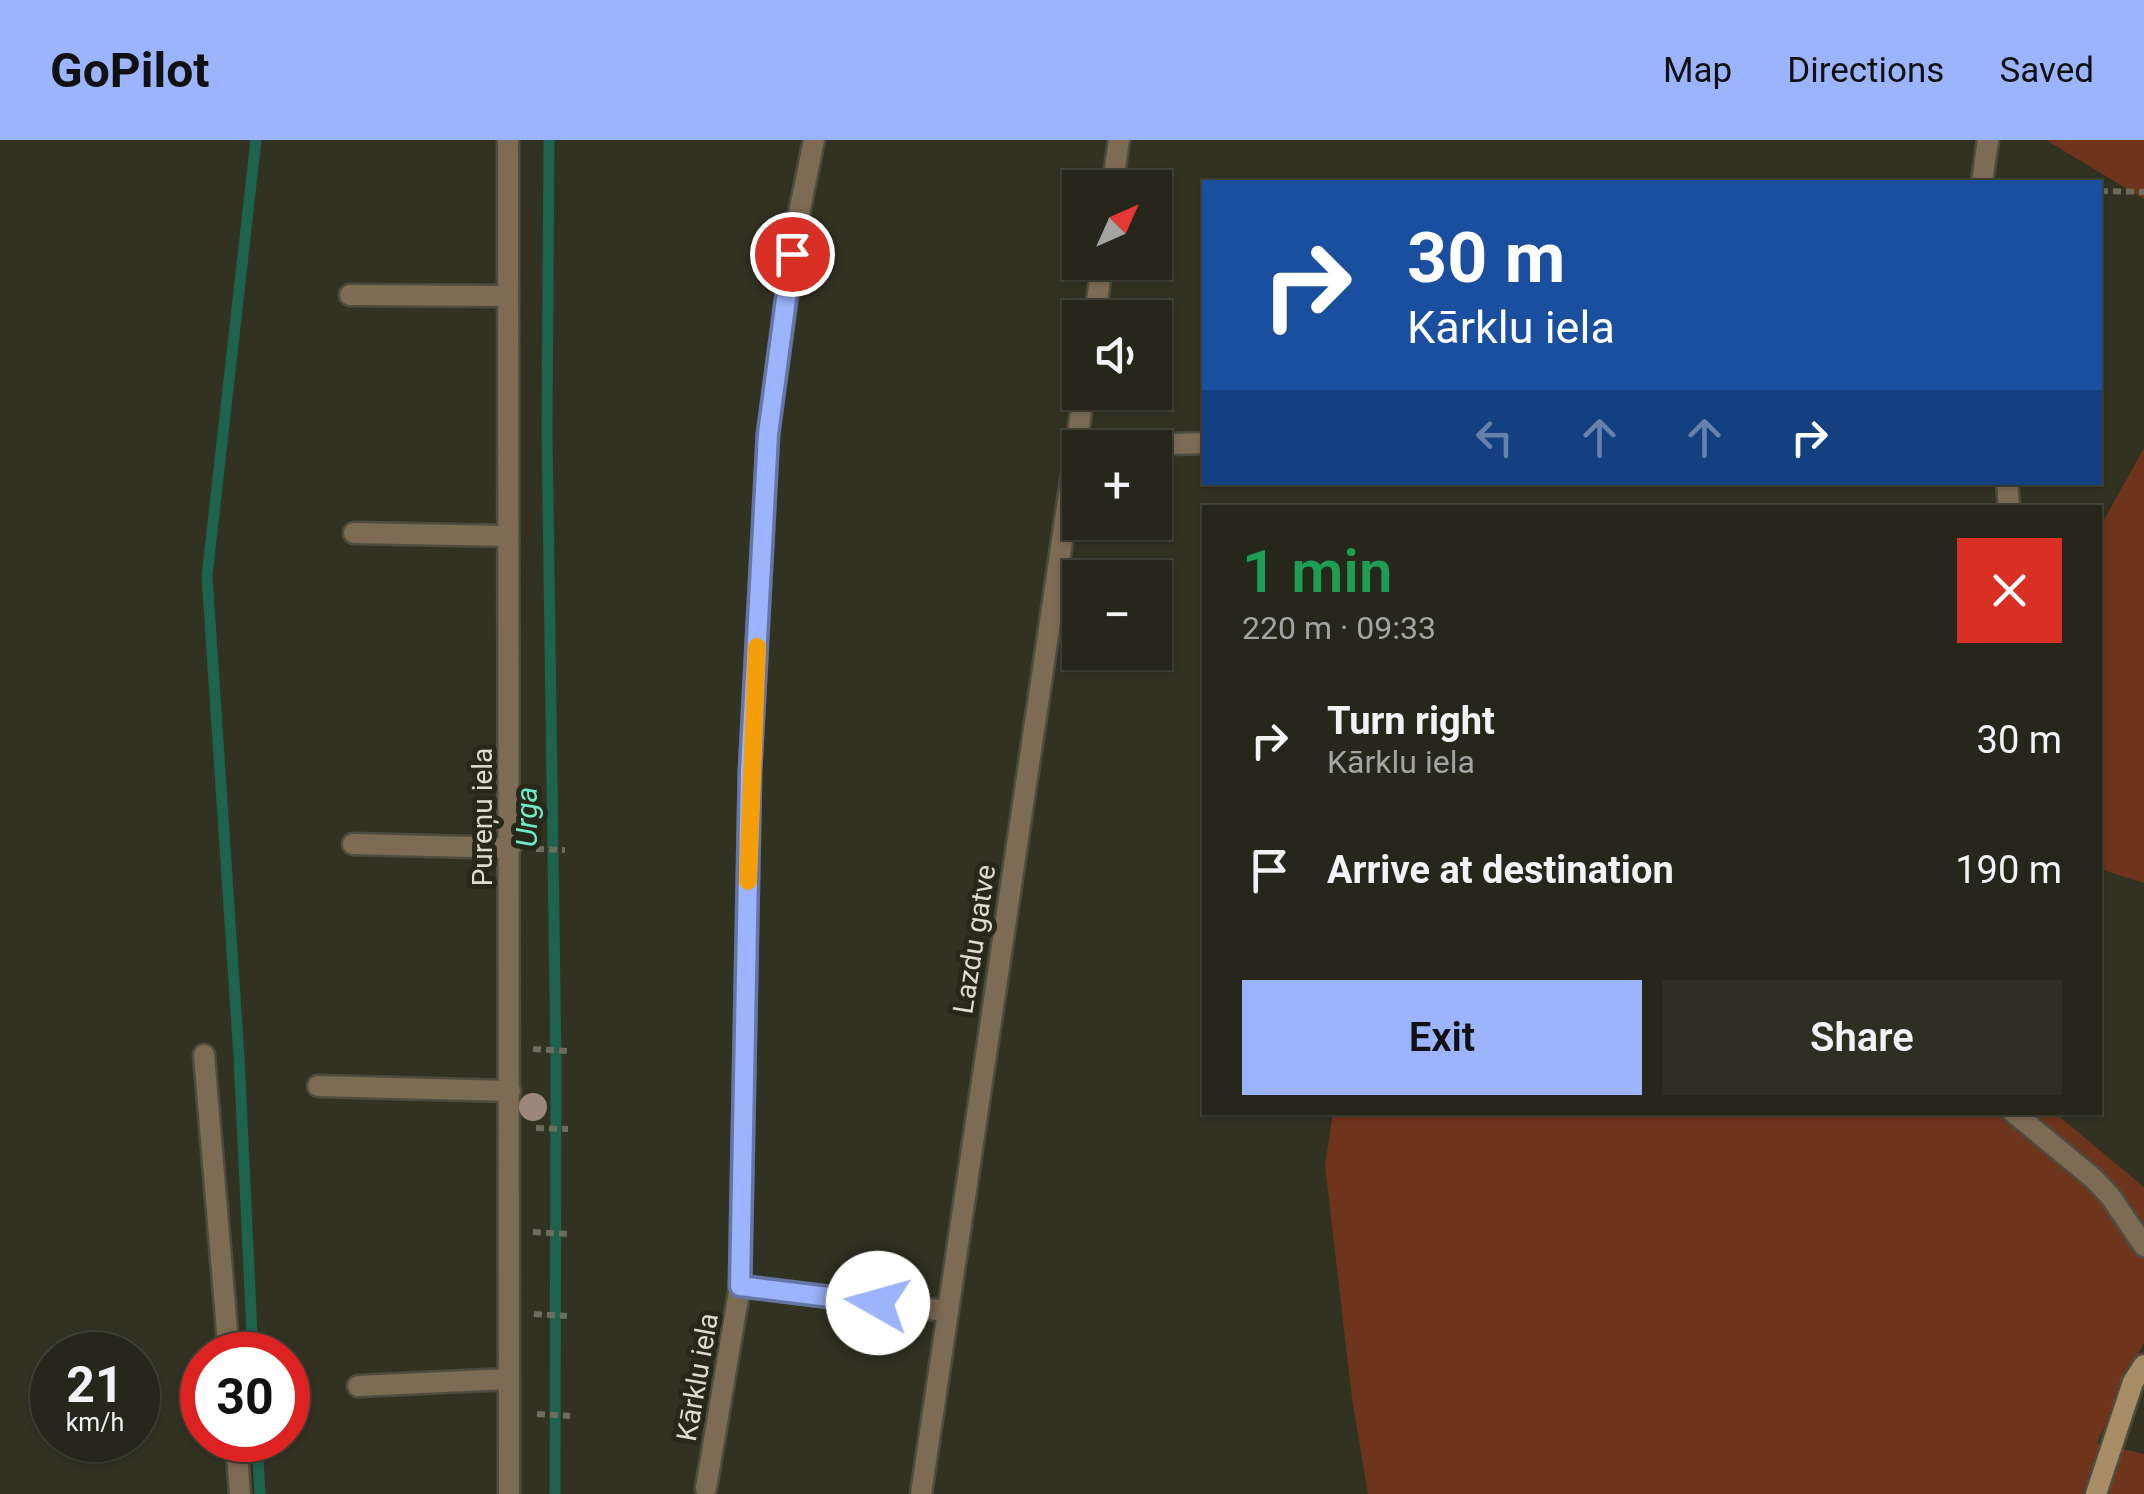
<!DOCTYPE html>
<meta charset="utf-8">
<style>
body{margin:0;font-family:Roboto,sans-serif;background:#2e2e23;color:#f1f3f6;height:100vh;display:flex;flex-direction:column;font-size:38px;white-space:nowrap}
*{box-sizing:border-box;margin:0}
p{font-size:32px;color:#a4a5a2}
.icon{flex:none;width:55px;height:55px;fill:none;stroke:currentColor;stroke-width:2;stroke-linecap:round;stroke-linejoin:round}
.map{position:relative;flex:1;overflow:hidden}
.sheet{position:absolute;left:1202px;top:365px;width:900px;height:610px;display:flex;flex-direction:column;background:#26261a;border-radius:0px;box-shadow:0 2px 8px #0004,0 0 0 2px #424339}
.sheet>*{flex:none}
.guide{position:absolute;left:1202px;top:40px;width:900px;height:305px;border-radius:0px;box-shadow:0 2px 8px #0004,0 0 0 2px #424339;background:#1a4fa0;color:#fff;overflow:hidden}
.needle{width:65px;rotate:45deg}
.buttons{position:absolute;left:1062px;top:30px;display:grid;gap:20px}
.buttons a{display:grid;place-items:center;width:110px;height:110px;border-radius:0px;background:#26261a;box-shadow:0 2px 8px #0004,0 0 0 2px #424339;font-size:50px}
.speed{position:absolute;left:30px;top:1192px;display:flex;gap:20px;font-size:50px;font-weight:700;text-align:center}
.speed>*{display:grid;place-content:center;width:130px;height:130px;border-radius:50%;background:#26261a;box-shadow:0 2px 8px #0004,0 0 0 2px #424339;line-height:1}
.speed small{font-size:25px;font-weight:400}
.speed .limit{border:15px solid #d22;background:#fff;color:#111}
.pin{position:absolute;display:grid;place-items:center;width:85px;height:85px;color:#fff;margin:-42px;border:5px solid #fff;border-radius:50%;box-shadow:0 2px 10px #0007}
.me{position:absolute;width:110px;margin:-55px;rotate:277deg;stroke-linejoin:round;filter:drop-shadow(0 0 8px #0008)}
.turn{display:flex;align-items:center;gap:35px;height:210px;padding:0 40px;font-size:45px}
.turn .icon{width:130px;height:130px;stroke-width:2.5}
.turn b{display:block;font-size:70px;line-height:85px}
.lanes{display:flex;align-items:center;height:95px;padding:0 40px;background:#0003;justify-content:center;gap:50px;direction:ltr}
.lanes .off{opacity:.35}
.round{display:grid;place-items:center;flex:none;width:105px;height:105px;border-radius:0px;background:#2e2e23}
.head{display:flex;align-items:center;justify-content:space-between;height:170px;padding:0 40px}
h1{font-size:60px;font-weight:600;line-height:75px;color:#1e9e55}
.button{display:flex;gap:20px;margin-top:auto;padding:20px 40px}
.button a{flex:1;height:115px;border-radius:0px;background:#9cb4fd;color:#111;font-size:40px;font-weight:600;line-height:115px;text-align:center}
.button a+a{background:#2e2e23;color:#f1f3f6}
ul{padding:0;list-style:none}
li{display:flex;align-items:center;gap:30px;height:130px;padding:0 40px}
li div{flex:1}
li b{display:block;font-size:38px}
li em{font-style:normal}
header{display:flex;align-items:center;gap:60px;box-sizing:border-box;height:140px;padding:0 50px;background:#9cb4fd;color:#111}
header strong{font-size:48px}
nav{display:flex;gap:55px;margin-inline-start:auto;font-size:35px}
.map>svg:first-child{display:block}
.green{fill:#6f341c}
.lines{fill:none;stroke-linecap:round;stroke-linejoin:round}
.stream{stroke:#1e6250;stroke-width:11}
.street-casing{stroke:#4d4d3f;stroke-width:25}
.secondary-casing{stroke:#4d4d3f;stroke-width:25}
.path{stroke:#6c6c5f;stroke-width:6;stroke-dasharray:8 5;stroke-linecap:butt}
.street{stroke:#7d6b54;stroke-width:20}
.secondary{stroke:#a88c66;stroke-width:20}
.tree{fill:#9c8778}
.route-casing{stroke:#6575a4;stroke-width:25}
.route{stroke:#9cb4fd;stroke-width:18}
.slow{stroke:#f59e0b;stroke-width:18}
.labels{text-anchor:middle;stroke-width:10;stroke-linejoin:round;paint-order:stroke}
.street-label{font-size:28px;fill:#dcdcd3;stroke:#28281a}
.water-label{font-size:30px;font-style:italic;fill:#71ebc7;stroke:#28281a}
</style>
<header>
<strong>GoPilot</strong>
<nav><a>Map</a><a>Directions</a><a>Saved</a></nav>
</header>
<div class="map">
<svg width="2144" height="1354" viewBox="0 0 2144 1354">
<rect width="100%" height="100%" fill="#323223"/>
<!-- green -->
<g class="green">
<path d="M2046,0H2144V59Z"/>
<path d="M2144,308V743L2100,729V387Z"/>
<path d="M1333,973H2055L2144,1047V1202L2097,1303L2144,1314V1354H1368L1352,1258L1325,1025Z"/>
</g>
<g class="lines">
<!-- stream -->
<g class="stream">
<path d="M549,0L547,291L556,924L555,1354"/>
<path d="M253,1215L239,917L207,436L256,0"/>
<path d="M257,1300L260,1354"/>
</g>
<defs>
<g id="street">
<path d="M508,0L509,1354"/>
<path d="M1982,42L1988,0"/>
<path d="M1112,48L1119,0"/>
<path d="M350,155L508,156"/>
<path d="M1095,178L1102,122"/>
<path d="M1077,307L1205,303"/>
<path d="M2007,342L2009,368"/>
<path d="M354,393L508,396"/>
<path d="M353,704L510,708"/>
<path d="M204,915L229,1215"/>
<path d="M318,946L510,951"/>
<path d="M2013,972L2093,1038L2110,1056L2144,1106"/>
<path d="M740,1146L946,1171"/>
<path d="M358,1246L509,1239"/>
<path d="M236,1300L240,1354"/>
<path d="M706,1348L740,1146L750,631L768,294L798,78L814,0"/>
<path d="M921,1354L1084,252"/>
</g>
<path id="secondary" d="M2096,1354L2133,1242L2144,1225"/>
</defs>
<!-- street casing -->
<use href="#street" class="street-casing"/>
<!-- secondary casing -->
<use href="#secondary" class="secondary-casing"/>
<!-- path -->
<g class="path">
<path d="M2100,51L2144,52"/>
<path d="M536,709L565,710"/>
<path d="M533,909L567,911"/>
<path d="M536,988L568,989"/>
<path d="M533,1092L567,1094"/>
<path d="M534,1174L567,1176"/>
<path d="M537,1274L570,1276"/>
</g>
<!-- street -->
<use href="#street" class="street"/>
<!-- secondary -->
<use href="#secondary" class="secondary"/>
</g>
<!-- trees -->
<circle class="tree" cx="533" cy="967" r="14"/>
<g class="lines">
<defs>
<path id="route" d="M792,114L768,294L750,631L740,1146L878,1163"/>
</defs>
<!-- route casing -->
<use href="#route" class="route-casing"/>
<!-- route -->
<use href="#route" class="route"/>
<!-- slow -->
<path class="slow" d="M748,741L757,507"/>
</g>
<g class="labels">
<!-- street labels -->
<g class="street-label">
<text transform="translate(482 677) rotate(-90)" y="10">Pureņu iela</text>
<text transform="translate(974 799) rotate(-81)" y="10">Lazdu gatve</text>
<text transform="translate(697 1237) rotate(-80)" y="10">Kārklu iela</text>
</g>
<!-- water labels -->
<g class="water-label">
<text transform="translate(527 677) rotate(-90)" y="10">Urga</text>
</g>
</g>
</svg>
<div class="buttons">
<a><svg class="needle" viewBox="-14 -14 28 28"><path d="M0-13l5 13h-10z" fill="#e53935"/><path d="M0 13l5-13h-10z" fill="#a4a5a2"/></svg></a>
<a><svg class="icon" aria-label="sound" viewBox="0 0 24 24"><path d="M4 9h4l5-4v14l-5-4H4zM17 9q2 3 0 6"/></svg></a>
<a>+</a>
<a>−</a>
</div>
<div class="speed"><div>21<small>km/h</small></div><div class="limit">30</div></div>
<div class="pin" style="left:792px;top:114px;background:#d93025"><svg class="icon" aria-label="arrive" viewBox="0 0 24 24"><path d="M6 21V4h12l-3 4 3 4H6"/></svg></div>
<svg class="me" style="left:878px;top:1163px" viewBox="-20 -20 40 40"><circle r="19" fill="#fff"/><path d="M0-13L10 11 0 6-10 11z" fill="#9cb4fd"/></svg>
<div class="guide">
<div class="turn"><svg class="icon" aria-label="right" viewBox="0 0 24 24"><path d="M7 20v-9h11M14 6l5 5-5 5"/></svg><div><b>30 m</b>Kārklu iela</div></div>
<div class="lanes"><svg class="icon off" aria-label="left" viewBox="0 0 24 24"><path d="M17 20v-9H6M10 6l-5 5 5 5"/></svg><svg class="icon off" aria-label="ahead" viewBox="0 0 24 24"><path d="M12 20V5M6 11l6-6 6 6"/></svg><svg class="icon off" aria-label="ahead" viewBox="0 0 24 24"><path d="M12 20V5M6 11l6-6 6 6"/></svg><svg class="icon" aria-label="right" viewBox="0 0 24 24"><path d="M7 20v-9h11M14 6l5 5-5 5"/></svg></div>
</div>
<section class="sheet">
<div class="head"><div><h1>1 min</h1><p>220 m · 09:33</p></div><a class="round" style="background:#d93025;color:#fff"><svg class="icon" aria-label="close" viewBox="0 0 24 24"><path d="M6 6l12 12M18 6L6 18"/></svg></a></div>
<ul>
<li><svg class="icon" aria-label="right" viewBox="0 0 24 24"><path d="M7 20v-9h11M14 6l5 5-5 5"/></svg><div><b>Turn right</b><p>Kārklu iela</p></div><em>30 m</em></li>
<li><svg class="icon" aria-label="arrive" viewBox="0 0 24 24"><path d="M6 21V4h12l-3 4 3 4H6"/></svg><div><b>Arrive at destination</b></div><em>190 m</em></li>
</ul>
<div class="button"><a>Exit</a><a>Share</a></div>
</section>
</div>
